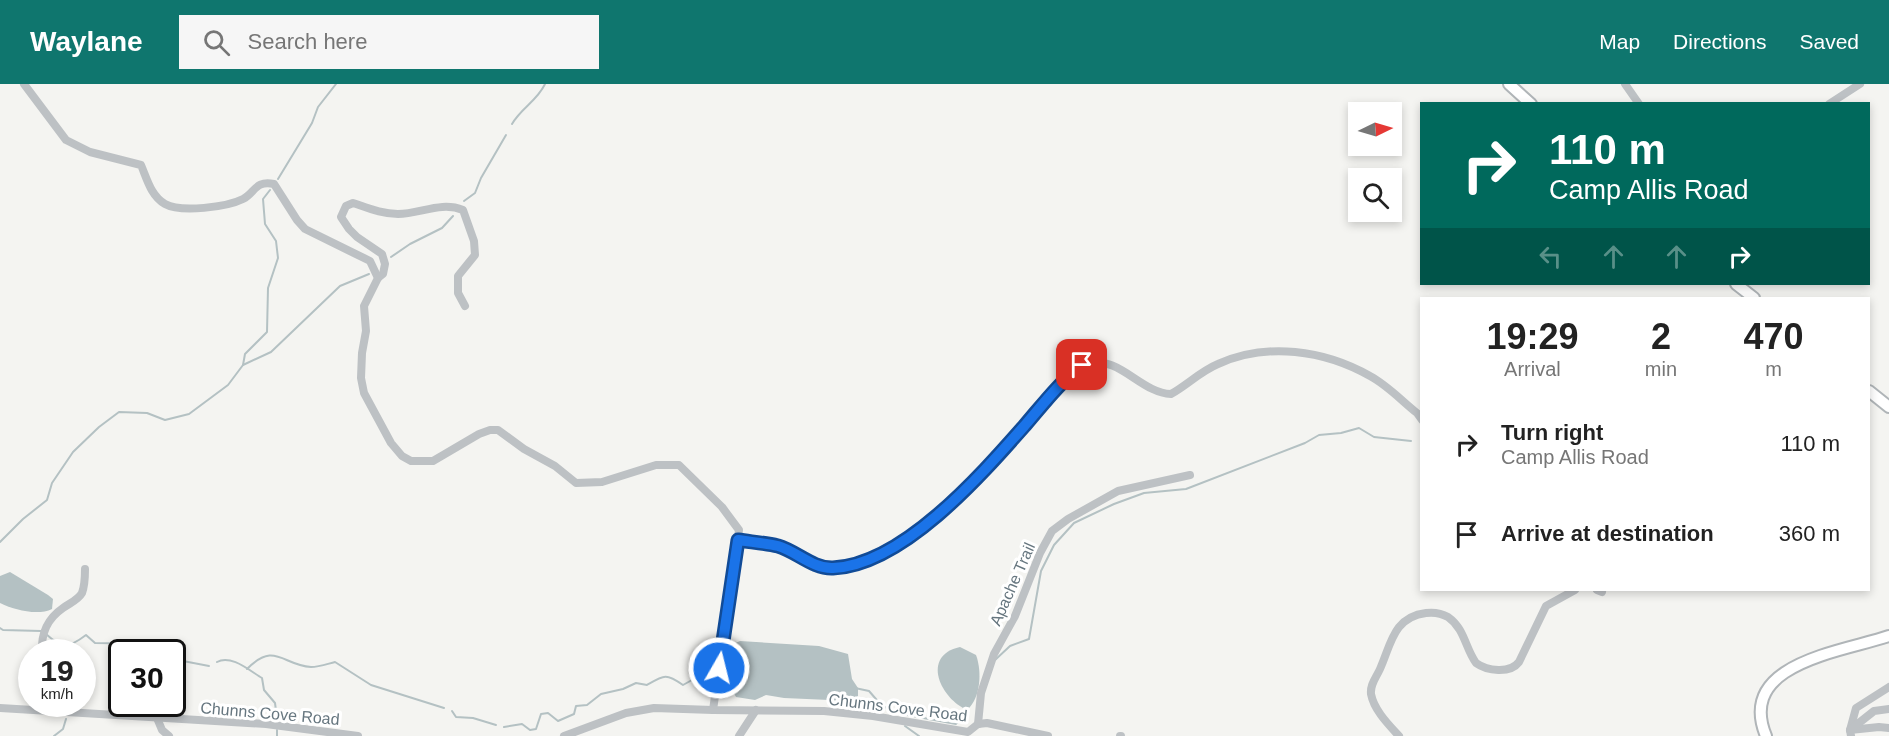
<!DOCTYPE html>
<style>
body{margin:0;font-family:Arial,sans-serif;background:#f6f6f6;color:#222;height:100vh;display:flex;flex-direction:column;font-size:22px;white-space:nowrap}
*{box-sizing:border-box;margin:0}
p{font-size:20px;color:#767676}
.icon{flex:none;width:33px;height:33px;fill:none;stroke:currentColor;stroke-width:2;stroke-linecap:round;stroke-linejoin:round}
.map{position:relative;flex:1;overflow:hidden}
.side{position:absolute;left:1420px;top:213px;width:450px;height:294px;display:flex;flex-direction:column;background:#fff;border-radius:0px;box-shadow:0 3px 9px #0003}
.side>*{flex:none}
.banner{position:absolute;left:1420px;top:18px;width:450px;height:183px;border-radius:0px;box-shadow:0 3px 9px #0003;background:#00695c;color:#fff;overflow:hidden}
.needle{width:39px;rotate:85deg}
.buttons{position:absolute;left:1348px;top:18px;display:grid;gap:12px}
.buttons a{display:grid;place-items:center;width:54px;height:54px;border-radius:0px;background:#fff;box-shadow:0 3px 9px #0003;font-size:30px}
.speed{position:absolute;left:18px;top:555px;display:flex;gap:12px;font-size:30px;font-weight:700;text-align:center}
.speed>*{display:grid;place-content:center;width:78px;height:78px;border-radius:50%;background:#fff;box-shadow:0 3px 9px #0003;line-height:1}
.speed small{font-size:15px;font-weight:400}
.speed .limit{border:3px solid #111;border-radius:9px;background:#fff;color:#111}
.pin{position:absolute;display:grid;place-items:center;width:51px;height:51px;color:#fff;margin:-26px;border-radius:12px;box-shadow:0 3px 9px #0006}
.me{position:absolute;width:66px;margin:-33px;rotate:8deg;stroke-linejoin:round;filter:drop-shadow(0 0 4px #0008)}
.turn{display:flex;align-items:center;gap:21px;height:126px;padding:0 30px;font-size:27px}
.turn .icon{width:78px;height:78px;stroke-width:2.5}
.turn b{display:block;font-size:42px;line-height:51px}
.lanes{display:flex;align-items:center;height:57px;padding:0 30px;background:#0003;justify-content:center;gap:30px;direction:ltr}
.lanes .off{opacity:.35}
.eta{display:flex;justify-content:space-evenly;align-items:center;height:102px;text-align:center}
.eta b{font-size:36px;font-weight:800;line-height:42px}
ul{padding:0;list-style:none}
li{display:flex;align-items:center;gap:18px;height:90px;padding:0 30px}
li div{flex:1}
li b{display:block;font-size:22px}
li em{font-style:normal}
header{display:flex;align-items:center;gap:36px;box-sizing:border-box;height:84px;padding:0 30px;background:#0f766e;color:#fff}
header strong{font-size:28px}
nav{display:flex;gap:33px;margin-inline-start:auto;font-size:21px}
.search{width:420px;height:54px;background:#f6f6f6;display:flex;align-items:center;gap:15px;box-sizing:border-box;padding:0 21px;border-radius:0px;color:#767676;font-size:22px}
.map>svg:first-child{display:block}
.water{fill:#b4c1c3}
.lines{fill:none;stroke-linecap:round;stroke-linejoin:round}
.stream{stroke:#b4c1c3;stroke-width:2}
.secondary-casing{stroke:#b0b5b8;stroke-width:14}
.minor{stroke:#bdc1c4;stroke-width:8}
.secondary{stroke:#fff;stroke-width:10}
.route-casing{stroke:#114b97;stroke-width:15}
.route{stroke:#1a73e8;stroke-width:10}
.labels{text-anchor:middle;stroke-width:6;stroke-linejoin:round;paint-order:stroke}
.street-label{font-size:16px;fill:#66767f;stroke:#fff}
</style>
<header>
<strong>Waylane</strong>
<div class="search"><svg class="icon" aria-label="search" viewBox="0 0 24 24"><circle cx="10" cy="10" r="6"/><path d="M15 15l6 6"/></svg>Search here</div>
<nav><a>Map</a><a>Directions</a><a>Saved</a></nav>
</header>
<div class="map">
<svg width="1889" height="652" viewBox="0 0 1889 652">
<rect width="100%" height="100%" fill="#f4f4f1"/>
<!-- water -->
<g class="water">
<path d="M10,488L48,511L53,515L52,525C38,532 14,526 0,519V492Z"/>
<path d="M740,557L819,562L848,570L852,595L858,604V612L852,617L784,614L766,611L755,616L736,613L729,600L731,561Z"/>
<path d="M960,563L976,571C982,587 981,614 967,626C941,615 920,572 960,563Z"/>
</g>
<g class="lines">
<!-- stream -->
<g class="stream">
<path d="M512,40C521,24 537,17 545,0"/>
<path d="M278,95L312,39L318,23L336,0"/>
<path d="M464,117L475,109L481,94L506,51"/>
<path d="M391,173L410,160L442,144L453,132"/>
<path d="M243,281L245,270L267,248L268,204L278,174L276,157L265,140L263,115L270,106"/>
<path d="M0,458L23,435L47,416L52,399L73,368L99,343L119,328L147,329L165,336L189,330L228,301L243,281L271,268L340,202L369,190"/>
<path d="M0,544L3,546L41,547"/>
<path d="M46,550C62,565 69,564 86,551L95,559L165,560L177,567L183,577L209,582"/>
<path d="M52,557L54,568"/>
<path d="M995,576L1010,562L1029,555L1041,487L1054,461L1074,439L1114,420L1144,409L1186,405L1305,359L1319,351L1341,349L1359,344L1374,353L1411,357"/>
<path d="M217,578C231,570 250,587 262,594L264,606L275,619L277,634"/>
<path d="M247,585C275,557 282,581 311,583C319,583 327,580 335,578L371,601L444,624"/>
<path d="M855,604L869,607L882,622L902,630L956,640L967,625"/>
<path d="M67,620V622"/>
<path d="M452,627L456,633L473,634L496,641"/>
<path d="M905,642L919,652"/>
<path d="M504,643L522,640L530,646L536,645L541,630L548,629L558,637L574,630L576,622L587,621L601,610L623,605L636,599L647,601C664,591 666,589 683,601L701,591H709"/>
<path d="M277,646V652"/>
<path d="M54,652L63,645L66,635"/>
</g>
<defs>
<g id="secondary">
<path d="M1509,0L1531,20"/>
<path d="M1736,200L1754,214"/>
<path d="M1869,307L1889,323"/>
<path d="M1766,652C1736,579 1842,568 1889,552"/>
</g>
</defs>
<!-- secondary casing -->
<use href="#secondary" class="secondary-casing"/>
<!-- minor -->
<g class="minor">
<path d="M24,0L66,56L90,68L141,81C147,95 151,112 165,120C181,129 227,123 243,115C255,109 255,96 274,100L297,136L305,145L370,177L378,194L364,222L366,247L362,269L361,294L364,309L391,359L402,372L411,377H433L479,350L490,346H498L524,365L555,382L576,399L602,398L656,381H679L722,423L739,446L713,626"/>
<path d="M1625,0L1639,20"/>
<path d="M1829,20L1860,0"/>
<path d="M378,194L383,190L385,180L382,170L357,153L349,145L341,133L346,122L353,119C368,124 382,130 398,130C420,130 441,117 463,126L474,157L475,171L458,192V209L465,222"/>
<path d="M738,456C752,458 769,458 782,464C798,470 815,485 832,484C904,483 990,382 1033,331C1046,316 1068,283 1088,279C1120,272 1141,309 1171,310C1187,301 1201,287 1218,280C1267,258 1324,266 1370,292C1387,301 1402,317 1417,329L1422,336"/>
<path d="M1597,506L1602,508"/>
<path d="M42,568C41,549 47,535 63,524C70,519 78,516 82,509C85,501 85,493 85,485"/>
<path d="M1889,603L1856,624L1850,646L1879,643L1889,644"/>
<path d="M0,624L266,640L358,652"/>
<path d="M157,634L162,646L169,652"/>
<path d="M978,640L981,609L994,570L1015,532L1040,469L1052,447L1068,435L1118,407L1190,391"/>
<path d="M564,652L626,629L654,624L713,626L824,627L873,632L968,648L978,640L987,639L1048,652"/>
<path d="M739,652L756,626"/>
<path d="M1120,652H1121"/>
<path d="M1399,652C1388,640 1374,626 1371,610C1370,600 1376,594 1380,585C1391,561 1393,533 1426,529C1434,528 1441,529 1448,533C1465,545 1465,564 1476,579C1487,587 1510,590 1519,578L1546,522L1575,506"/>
<path d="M1851,652L1850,646L1874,627L1889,625"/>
</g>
<!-- secondary -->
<use href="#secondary" class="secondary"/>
</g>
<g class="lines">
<defs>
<path id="route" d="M719,584L738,456C751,458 765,459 778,462C796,467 813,485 833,484C903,481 982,390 1026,340C1044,319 1060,298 1082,281"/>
</defs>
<!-- route casing -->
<use href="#route" class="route-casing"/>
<!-- route -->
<use href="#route" class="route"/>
</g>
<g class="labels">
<!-- street labels -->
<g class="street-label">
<text transform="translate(1012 500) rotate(-66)" y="6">Apache Trail</text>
<text transform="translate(898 623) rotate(7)" y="6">Chunns Cove Road</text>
<text transform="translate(270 629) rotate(5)" y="6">Chunns Cove Road</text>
</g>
</g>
</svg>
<div class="buttons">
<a><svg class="needle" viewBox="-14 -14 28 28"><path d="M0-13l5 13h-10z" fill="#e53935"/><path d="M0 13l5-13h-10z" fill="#767676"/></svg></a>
<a><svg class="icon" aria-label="search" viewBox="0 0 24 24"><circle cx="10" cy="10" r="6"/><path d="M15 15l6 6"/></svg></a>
</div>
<div class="speed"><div>19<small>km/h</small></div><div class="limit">30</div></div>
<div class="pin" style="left:1082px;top:281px;background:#d93025"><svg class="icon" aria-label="arrive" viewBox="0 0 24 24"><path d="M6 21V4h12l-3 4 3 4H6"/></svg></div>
<svg class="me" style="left:719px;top:584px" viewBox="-20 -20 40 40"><circle r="17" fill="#1a73e8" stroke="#fff" stroke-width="3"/><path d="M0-11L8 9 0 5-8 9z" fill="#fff"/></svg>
<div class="banner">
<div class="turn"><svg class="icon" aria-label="right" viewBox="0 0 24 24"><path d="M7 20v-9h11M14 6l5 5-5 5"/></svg><div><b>110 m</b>Camp Allis Road</div></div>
<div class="lanes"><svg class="icon off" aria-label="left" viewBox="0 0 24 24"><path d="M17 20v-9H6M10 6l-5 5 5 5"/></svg><svg class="icon off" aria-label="ahead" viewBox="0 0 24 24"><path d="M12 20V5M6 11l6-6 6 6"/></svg><svg class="icon off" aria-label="ahead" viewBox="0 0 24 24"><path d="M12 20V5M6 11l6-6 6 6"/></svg><svg class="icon" aria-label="right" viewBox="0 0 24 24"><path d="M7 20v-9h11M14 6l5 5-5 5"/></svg></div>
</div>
<section class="side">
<div class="eta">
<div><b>19:29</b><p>Arrival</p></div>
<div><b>2</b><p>min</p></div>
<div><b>470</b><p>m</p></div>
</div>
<ul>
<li><svg class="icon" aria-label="right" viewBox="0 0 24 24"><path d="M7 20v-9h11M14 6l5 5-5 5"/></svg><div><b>Turn right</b><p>Camp Allis Road</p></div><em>110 m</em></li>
<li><svg class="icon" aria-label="arrive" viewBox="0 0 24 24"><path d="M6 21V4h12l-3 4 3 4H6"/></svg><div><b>Arrive at destination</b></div><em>360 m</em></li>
</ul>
</section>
</div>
